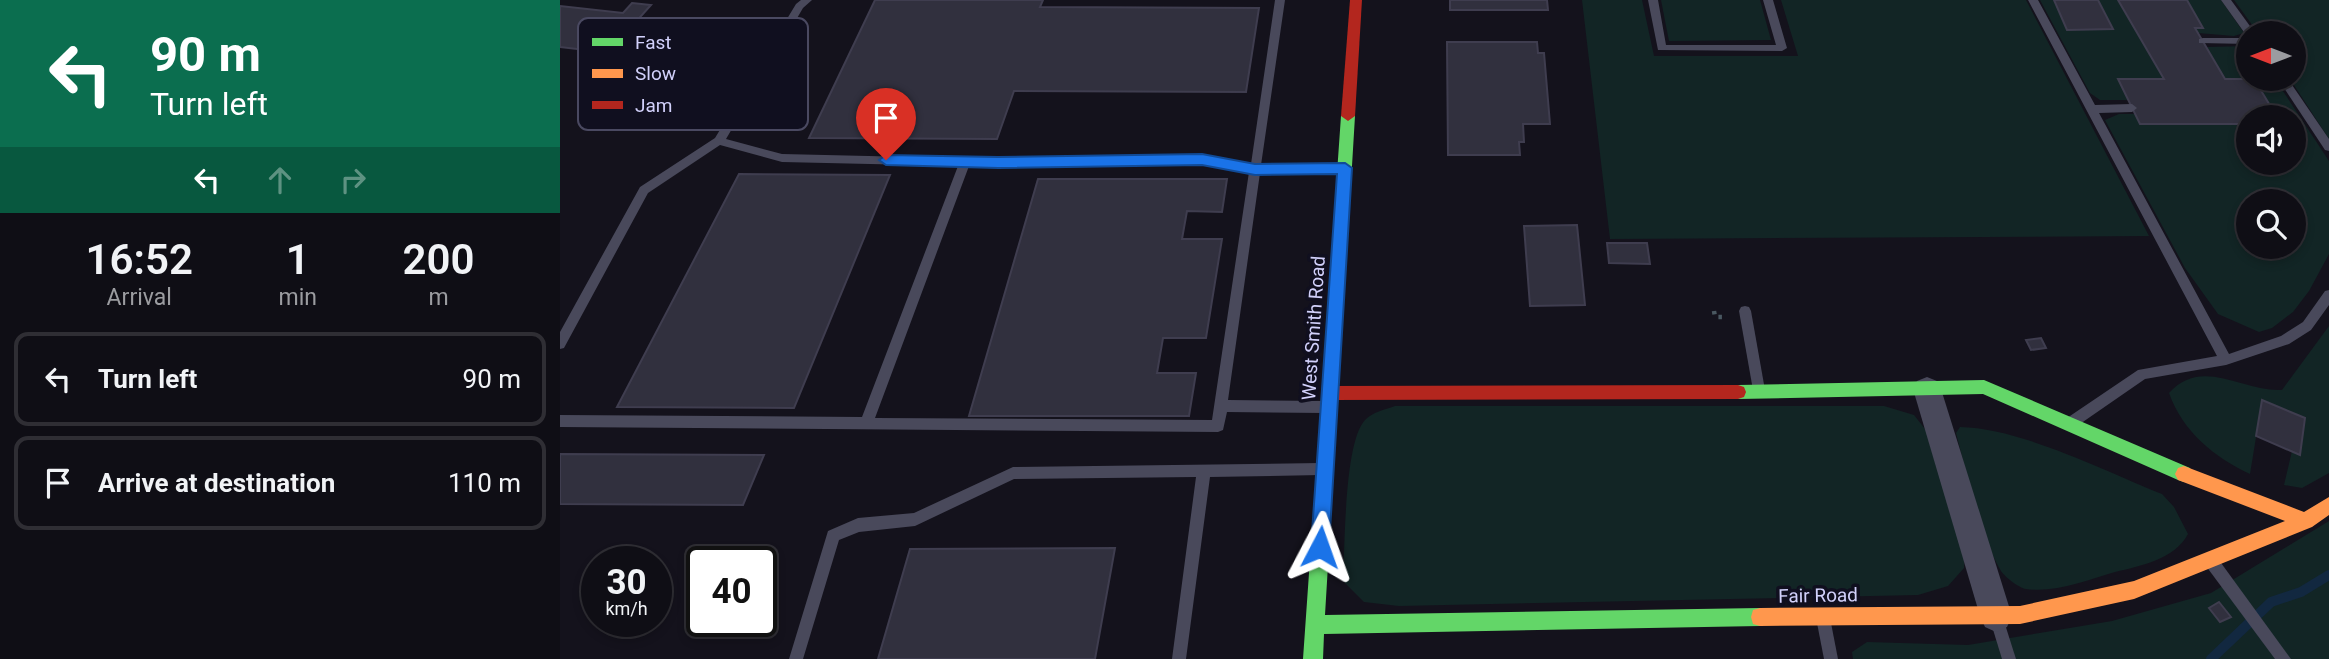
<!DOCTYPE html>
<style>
body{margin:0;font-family:Roboto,sans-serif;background:#18171e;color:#f1f3f6;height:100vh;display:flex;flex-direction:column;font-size:26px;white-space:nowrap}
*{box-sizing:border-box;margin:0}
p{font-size:23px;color:#9b9ca0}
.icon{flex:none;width:38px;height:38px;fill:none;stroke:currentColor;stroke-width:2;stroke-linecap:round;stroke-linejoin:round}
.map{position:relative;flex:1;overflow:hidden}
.side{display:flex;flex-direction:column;background:#0f0e15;width:560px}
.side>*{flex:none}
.banner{background:#0b6e4f;color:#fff;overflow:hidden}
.needle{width:46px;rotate:270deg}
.controls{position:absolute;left:1676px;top:21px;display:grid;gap:14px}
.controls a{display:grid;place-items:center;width:70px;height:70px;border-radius:50%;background:#0f0e15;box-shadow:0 4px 10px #0003,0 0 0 2px #2f2e34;font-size:35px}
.speed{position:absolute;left:21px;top:546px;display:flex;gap:14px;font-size:35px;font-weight:700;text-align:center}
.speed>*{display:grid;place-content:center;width:91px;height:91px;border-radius:50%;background:#0f0e15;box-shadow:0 4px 10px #0003,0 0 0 2px #2f2e34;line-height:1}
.speed small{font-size:18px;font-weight:400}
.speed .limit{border:4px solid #111;border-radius:10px;background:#fff;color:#111}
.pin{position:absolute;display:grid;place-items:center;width:60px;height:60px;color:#fff;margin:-72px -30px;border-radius:50% 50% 50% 0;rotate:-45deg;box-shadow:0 0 7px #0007}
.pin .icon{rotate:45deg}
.me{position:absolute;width:77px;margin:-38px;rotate:4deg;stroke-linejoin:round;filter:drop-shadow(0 0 5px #0008)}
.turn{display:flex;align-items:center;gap:24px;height:147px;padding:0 35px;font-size:32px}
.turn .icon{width:91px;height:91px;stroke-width:2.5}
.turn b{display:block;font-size:49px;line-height:60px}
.lanes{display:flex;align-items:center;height:66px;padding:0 35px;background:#0003;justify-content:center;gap:35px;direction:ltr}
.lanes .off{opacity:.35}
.eta{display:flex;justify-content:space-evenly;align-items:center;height:119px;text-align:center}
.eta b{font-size:42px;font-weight:600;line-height:49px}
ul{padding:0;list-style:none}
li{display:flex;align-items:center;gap:21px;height:94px;margin:0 14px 10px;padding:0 21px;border:4px solid #2f2e34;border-radius:14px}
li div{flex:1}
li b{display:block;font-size:26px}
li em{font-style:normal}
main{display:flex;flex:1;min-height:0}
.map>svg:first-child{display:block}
.green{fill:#122525;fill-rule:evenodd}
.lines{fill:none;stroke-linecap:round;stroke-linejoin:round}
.stream{stroke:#122840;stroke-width:10}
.building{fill:#31303e;stroke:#3f3d4f;stroke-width:2}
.path{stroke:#4a5861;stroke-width:4.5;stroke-dasharray:3.5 6;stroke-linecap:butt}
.lane{fill:#49495b;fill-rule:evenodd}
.street{fill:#49495b;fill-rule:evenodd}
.fast{fill:#63d668;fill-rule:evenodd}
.slow{fill:#ff974d;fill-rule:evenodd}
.jam{fill:#b3261e;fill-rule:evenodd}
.route{fill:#1a73e8;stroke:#114b97;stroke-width:2}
.labels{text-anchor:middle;stroke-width:7;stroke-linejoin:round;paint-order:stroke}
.street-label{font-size:19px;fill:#d2d1fb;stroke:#100f1f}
.key{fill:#100f1f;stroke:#4a4961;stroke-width:2}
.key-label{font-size:19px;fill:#d2d1fb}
</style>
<main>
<section class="side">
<div class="banner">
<div class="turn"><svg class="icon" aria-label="left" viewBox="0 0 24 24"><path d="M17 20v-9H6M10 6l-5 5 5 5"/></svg><div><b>90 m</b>Turn left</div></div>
<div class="lanes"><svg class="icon" aria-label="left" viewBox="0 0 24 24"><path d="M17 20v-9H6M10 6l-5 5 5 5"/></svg><svg class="icon off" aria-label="ahead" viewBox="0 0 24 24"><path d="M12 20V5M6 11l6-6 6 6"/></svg><svg class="icon off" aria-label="right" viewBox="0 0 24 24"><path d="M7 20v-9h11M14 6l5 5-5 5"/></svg></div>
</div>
<div class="eta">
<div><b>16:52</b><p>Arrival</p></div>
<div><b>1</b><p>min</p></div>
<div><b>200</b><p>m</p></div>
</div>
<ul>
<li><svg class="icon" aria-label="left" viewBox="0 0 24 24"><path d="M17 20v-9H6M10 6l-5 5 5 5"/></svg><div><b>Turn left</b></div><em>90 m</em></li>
<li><svg class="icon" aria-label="arrive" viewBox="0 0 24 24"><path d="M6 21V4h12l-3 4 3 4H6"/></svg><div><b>Arrive at destination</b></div><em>110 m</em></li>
</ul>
</section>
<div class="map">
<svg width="1769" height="659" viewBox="0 0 1769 659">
<rect width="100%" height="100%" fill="#14121c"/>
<!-- green -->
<g class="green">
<path d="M1022,0H1082L1094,56H1238L1221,0H1466L1589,236L1050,239Z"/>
<path d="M1101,0H1200L1211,40L1109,41Z"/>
<path d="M1480,0H1494L1508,30L1553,29L1538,0H1558L1604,79H1559L1569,100H1540L1530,93Z"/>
<path d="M1627,0H1661L1684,33L1674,36L1638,33Z"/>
<path d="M1674,0H1769V139L1730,79H1734V33H1698Z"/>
<path d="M1689,46V79H1665L1647,47Z"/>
<path d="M1694,79H1715L1769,161V254L1749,291L1733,312L1712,328L1699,332L1658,314L1625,268L1545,120L1559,114H1575L1689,124V163H1734V117H1717ZM1689,201H1734V247H1689Z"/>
<path d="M1769,326V473L1742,488L1724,485L1732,451L1740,454L1745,418L1702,401L1690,474C1654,457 1623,432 1609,393C1642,356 1683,392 1722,390Z"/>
<path d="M835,406H1324L1354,415L1372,438L1405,550L1404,568L1388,586L1358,595L839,606L804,602L783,581C785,548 784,442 805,420C813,412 824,410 835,406Z"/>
<path d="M1400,427C1461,428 1544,471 1602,494L1614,507L1628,534C1615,559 1580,566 1555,572C1527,580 1496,593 1466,589C1459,588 1445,577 1441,571C1421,538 1406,471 1396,433Z"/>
<path d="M1769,521V659H1293L1292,652L1307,642L1408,645L1552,621L1651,593Z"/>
</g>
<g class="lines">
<!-- stream -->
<path class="stream" d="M1651,659L1711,602L1741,592L1769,575"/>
</g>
<!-- building -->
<g class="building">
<path d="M315,0H483L480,7L699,8L686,92L454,91L437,139L249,138Z"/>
<path d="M890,0H987L988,10H890Z"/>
<path d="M1494,0H1538L1553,29L1507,30Z"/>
<path d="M1558,0H1627L1643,28H1635L1665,79H1694L1717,117H1689V124H1580L1558,79H1604Z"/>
<path d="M72,3L91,5L65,34L51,32L34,51L0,47V6L63,13Z"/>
<path d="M887,42H977L978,53H984L990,124H963L964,142H959L960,155H888Z"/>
<path d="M179,174L330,175L234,408L57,407Z"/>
<path d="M478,179H667L662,212L627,211L622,239H662L646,338H603L597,373H636L629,416H409Z"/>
<path d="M1017,225L1025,305L970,306L964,226Z"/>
<path d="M1047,243H1087L1090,264L1049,263Z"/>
<path d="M1481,338L1486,348L1471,350L1466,340Z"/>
<path d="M1702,400L1745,418L1740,455L1696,436Z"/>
<path d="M0,454L204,455L183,505L0,504Z"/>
<path d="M555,548L535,659H318L350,549Z"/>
<path d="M1659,602L1671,617L1660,622L1649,608Z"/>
</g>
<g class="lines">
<!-- path -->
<path class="path" d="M1154,311L1155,317H1166"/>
<!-- lane -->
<g class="lane">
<path d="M241,0H252L243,8L166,139L222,154L438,159L642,155L691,164L715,0H725L701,165L785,164L790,168L785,172L700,173L668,400L765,401L770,403L771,407L770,411L765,413L667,412L663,430L658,432L0,427V415L302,417L398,166L222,162L160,145L88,193L4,348L0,349V332L80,187L155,138L236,4ZM642,163L689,172L652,420L315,418L409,166Z"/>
<path d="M1088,0H1098L1106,45H1216L1203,0H1213L1227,48L1222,51L1098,50Z"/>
<path d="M1468,0H1478L1535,105L1572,104L1577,108L1572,112L1539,113L1669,354L1721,336L1743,322L1765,291L1769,290V305L1751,330L1729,344L1666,365L1585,379L1517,426L1512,428L1507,426L1506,422L1507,418L1578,370L1657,356Z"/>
<path d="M1661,0H1671L1695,33L1686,35Z"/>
<path d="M1643,38H1689V44L1639,43V39Z"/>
<path d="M1718,79H1728L1769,139V151L1765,150Z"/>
<path d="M1185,306L1189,307L1191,311L1205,390L1204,394L1199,396L1194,394L1193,390L1179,311L1181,307Z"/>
<path d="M761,463L766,465L768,469L766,473L761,475L650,477L626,659H612L636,477L454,479L355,526L299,532L279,540L243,659H229L268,531L298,518L354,513L453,467Z"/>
<path d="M1651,554L1656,556L1731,659H1715L1646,566L1644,561L1646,556Z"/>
<path d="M1264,616L1269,618L1271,623L1278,659H1264L1257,623L1259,618Z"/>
<path d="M1438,616L1443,618L1456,659H1442L1431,623L1433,618Z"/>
</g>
<!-- street -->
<path class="street" d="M1367,377L1377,381L1381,389L1452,616L1447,627L1436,632L1425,627L1420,616L1353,389L1357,381Z"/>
<!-- fast -->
<g class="fast">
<path d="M788,111L795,116L765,615L1200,608L1207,610L1209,617L1207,624L1200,626L764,634L763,659H743L781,116Z"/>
<path d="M1424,380L1630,468L1633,474L1630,480L1624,482L1618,480L1423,394L1178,399L1172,397L1170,392L1172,387L1178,385Z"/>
</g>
<!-- slow -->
<path class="slow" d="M1624,466L1744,512L1769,497V515L1752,527L1574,599L1460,624L1200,626L1193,624L1191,617L1193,610L1200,608L1460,606L1574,581L1725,521L1618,480L1615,474L1618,468Z"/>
<!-- jam -->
<g class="jam">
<path d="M790,0H802L795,116L788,121L781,116Z"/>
<path d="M1178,385L1184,387L1186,392L1184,397L1178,399L770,400L764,398L762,393L764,388L770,386Z"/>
</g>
</g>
<!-- route -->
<path class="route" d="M642,154L695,164L785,163L792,168L769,547L766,553L760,556L754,553L751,547L777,174L695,175L642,165L438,168L326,165L319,160L326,155L438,157Z"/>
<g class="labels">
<!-- street labels -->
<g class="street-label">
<text transform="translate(753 328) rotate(-86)" y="7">West Smith Road</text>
<text transform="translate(1258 595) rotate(-1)" y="7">Fair Road</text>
</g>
</g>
<!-- legend -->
<rect x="18" y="18" width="230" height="112" rx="10" class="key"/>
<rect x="32" y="38" width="31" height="8" fill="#63d668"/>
<rect x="32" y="69" width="31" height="9" fill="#ff974d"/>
<rect x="32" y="101" width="31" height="8" fill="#b3261e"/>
<g class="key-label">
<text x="75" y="49">Fast</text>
<text x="75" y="80">Slow</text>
<text x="75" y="112">Jam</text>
</g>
</svg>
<div class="controls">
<a><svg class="needle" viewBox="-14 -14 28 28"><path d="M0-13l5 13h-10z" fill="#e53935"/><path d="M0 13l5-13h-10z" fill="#9b9ca0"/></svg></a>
<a><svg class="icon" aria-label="sound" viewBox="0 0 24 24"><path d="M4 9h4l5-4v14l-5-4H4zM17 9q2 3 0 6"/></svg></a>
<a><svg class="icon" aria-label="search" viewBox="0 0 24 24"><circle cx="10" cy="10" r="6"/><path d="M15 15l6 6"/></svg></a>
</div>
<div class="speed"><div>30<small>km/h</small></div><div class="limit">40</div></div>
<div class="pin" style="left:326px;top:160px;background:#d93025"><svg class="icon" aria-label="arrive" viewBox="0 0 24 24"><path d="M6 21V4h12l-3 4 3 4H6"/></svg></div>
<svg class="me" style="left:760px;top:547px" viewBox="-20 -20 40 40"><path d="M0-17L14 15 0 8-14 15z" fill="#1a73e8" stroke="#fff" stroke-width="4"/></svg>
</div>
</main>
